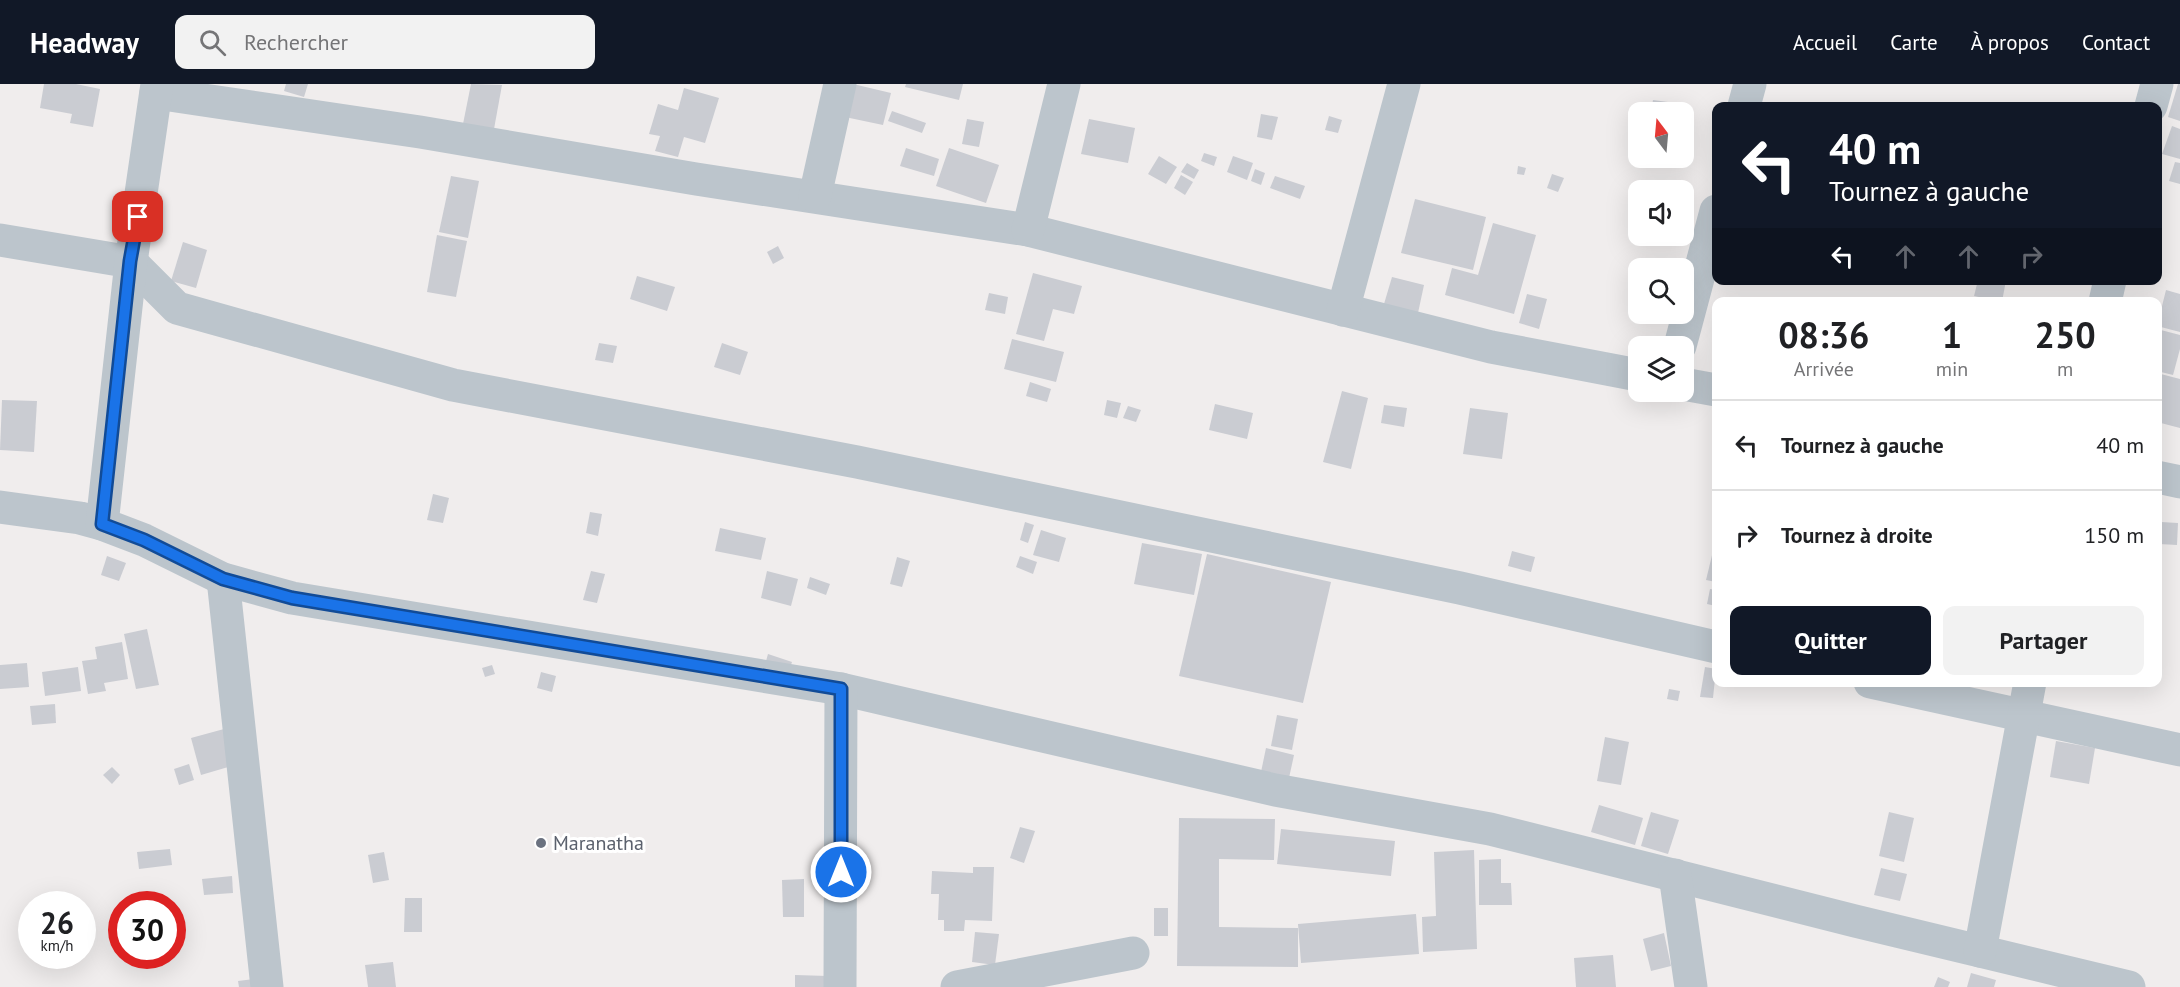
<!DOCTYPE html>
<html lang="fr">
<meta charset="utf-8">
<style>
body{margin:0;font-family:"PT Sans",sans-serif;background:#f2f2f2;color:#202124;height:100vh;display:flex;flex-direction:column;font-size:22px;white-space:nowrap}
*{box-sizing:border-box;margin:0}
p{font-size:20px;color:#757577}
.icon{flex:none;width:33px;height:33px;fill:none;stroke:currentColor;stroke-width:2;stroke-linecap:round;stroke-linejoin:round}
.map{position:relative;flex:1;overflow:hidden}
.side{position:absolute;left:1712px;top:213px;width:450px;height:390px;display:flex;flex-direction:column;background:#fff;border-radius:12px;box-shadow:0 6px 24px #0002}
.side>*{flex:none}
.top-card{position:absolute;left:1712px;top:18px;width:450px;height:183px;border-radius:12px;box-shadow:0 6px 24px #0002;background:#111827;color:#fff;overflow:hidden}
.needle{width:39px;rotate:344deg}
.fabs{position:absolute;left:1628px;top:18px;display:grid;gap:12px}
.fabs a{display:grid;place-items:center;width:66px;height:66px;border-radius:12px;background:#fff;box-shadow:0 6px 24px #0002;font-size:30px}
.speed{position:absolute;left:18px;top:807px;display:flex;gap:12px;font-size:30px;font-weight:700;text-align:center}
.speed>*{display:grid;place-content:center;width:78px;height:78px;border-radius:50%;background:#fff;box-shadow:0 6px 24px #0002;line-height:1}
.speed small{font-size:15px;font-weight:400}
.speed .limit{border:9px solid #d22;background:#fff;color:#111}
.pin{position:absolute;display:grid;place-items:center;width:51px;height:51px;color:#fff;margin:-26px;border-radius:12px;box-shadow:0 3px 9px #0006}
.me{position:absolute;width:66px;margin:-33px;rotate:0deg;stroke-linejoin:round;filter:drop-shadow(0 0 4px #0008)}
.turn{display:flex;align-items:center;gap:21px;height:126px;padding:0 18px;font-size:27px}
.turn .icon{width:78px;height:78px;stroke-width:2.5}
.turn b{display:block;font-size:42px;line-height:51px}
.lanes{display:flex;align-items:center;height:57px;padding:0 18px;background:#0003;justify-content:center;gap:30px;direction:ltr}
.lanes .off{opacity:.35}
.eta{display:flex;justify-content:space-evenly;align-items:center;height:102px;text-align:center}
.eta b{font-size:36px;font-weight:600;line-height:42px}
.cta{display:flex;gap:12px;margin-top:auto;padding:12px 18px}
.cta a{flex:1;height:69px;border-radius:12px;background:#111827;color:#fff;font-size:24px;font-weight:600;line-height:69px;text-align:center}
.cta a+a{background:#f2f2f2;color:#202124}
ul{padding:0;list-style:none}
li{display:flex;align-items:center;gap:18px;height:90px;padding:0 18px;border-top:2px solid #e0e0e0}
li div{flex:1}
li b{display:block;font-size:22px}
li em{font-style:normal}
header{display:flex;align-items:center;gap:36px;box-sizing:border-box;height:84px;padding:0 30px;background:#111827;color:#fff}
header strong{font-size:28px}
nav{display:flex;gap:33px;margin-inline-start:auto;font-size:21px}
.search{width:420px;height:54px;background:#f2f2f2;display:flex;align-items:center;gap:15px;box-sizing:border-box;padding:0 21px;border-radius:12px;color:#757577;font-size:22px}
.map>svg:first-child{display:block}
.building{fill:#caccd2}
.lines{fill:none;stroke-linecap:round;stroke-linejoin:round}
.minor{stroke:#bcc5cc;stroke-width:33}
.route-casing{stroke:#114b97;stroke-width:15}
.route{stroke:#1a73e8;stroke-width:10}
.worship-dot{fill:#6b7280;stroke:#fff;stroke-width:2}
.labels{text-anchor:middle;stroke-width:6;stroke-linejoin:round;paint-order:stroke}
.worship-label{font-size:20px;fill:#5b616d;stroke:#fff;text-anchor:start}
</style>
<header>
<strong>Headway</strong>
<div class="search"><svg class="icon" aria-label="search" viewBox="0 0 24 24"><circle cx="10" cy="10" r="6"/><path d="M15 15l6 6"/></svg>Rechercher</div>
<nav><a>Accueil</a><a>Carte</a><a>À propos</a><a>Contact</a></nav>
</header>
<div class="map">
<svg width="2180" height="903" viewBox="0 0 2180 903">
<rect width="100%" height="100%" fill="#f0eded"/>
<!-- building -->
<g class="building">
<path d="M44,0H76L100,5L93,43L70,39L72,30L40,24Z"/>
<path d="M286,0H308L304,13L284,7Z"/>
<path d="M471,0L502,1L494,45L463,40Z"/>
<path d="M853,0L891,9L883,41L845,33Z"/>
<path d="M906,0H963L959,16L905,3Z"/>
<path d="M2178,0H2180V37L2168,33Z"/>
<path d="M684,4L719,14L705,59L684,53L678,73L655,67L660,52L649,50L658,20L678,26Z"/>
<path d="M1653,16L1668,18L1666,28H1651Z"/>
<path d="M892,27L926,39L922,49L888,37Z"/>
<path d="M1261,30L1278,33L1272,56L1257,53Z"/>
<path d="M1329,32L1342,36L1338,49L1325,46Z"/>
<path d="M967,35L984,38L979,63L962,60Z"/>
<path d="M1089,35L1135,44L1128,79L1081,70Z"/>
<path d="M2172,42L2180,45V75L2162,70Z"/>
<path d="M906,64L939,75L934,92L900,82Z"/>
<path d="M949,64L999,81L986,119L936,102Z"/>
<path d="M1204,69L1217,73L1214,82L1201,77Z"/>
<path d="M1159,72L1177,83L1166,100L1148,90Z"/>
<path d="M1233,72L1253,79L1247,96L1227,88Z"/>
<path d="M2175,78L2180,79V100L2169,97Z"/>
<path d="M1187,79L1199,86L1194,95L1181,88Z"/>
<path d="M1518,82L1526,84L1524,91L1517,90Z"/>
<path d="M1255,85L1265,89L1261,101L1251,97Z"/>
<path d="M1552,90L1564,94L1558,108L1547,104Z"/>
<path d="M1181,91L1193,98L1185,111L1174,104Z"/>
<path d="M451,92L479,97L468,154L439,148Z"/>
<path d="M1275,92L1305,102L1300,115L1270,104Z"/>
<path d="M1415,115L1486,133L1473,186L1401,169Z"/>
<path d="M1493,139L1536,151L1514,230L1445,211L1452,184L1478,191Z"/>
<path d="M437,151L467,157L456,213L427,208Z"/>
<path d="M183,158L207,166L196,204L171,197Z"/>
<path d="M778,162L784,174L773,180L767,168Z"/>
<path d="M1033,189L1082,202L1074,230L1053,225L1044,257L1016,250Z"/>
<path d="M637,192L675,203L667,227L630,215Z"/>
<path d="M1392,193L1424,201L1418,229L1384,220Z"/>
<path d="M1978,196H2006L2002,218L1974,212Z"/>
<path d="M2166,206L2180,210V248L2157,242Z"/>
<path d="M989,209L1008,213L1005,230L985,226Z"/>
<path d="M1527,210L1547,215L1539,245L1519,239Z"/>
<path d="M2157,245L2180,251V265L2173,291L2157,287Z"/>
<path d="M1012,255L1064,268L1056,298L1004,285Z"/>
<path d="M599,259L617,262L613,279L595,276Z"/>
<path d="M722,259L748,268L740,291L714,283Z"/>
<path d="M2157,289L2180,295V344L2157,338Z"/>
<path d="M1030,298L1051,305L1047,318L1026,312Z"/>
<path d="M1342,307L1368,314L1351,385L1323,378Z"/>
<path d="M2,316L37,317L34,368L0,366Z"/>
<path d="M1107,316L1121,319L1117,334L1104,331Z"/>
<path d="M1215,320L1253,329L1247,355L1209,346Z"/>
<path d="M1384,321L1407,324L1404,343L1381,339Z"/>
<path d="M1128,322L1141,326L1136,338L1123,334Z"/>
<path d="M1470,324L1508,329L1502,375L1463,370Z"/>
<path d="M433,410L449,414L443,439L427,436Z"/>
<path d="M590,428L602,430L598,452L586,449Z"/>
<path d="M1025,438L1034,441L1028,459L1020,456Z"/>
<path d="M2161,438L2178,439L2177,461L2159,460Z"/>
<path d="M720,444L766,454L761,476L715,467Z"/>
<path d="M1041,446L1066,454L1059,478L1033,471Z"/>
<path d="M1142,459L1202,470L1194,511L1134,500Z"/>
<path d="M1715,459H1716V498L1706,496Z"/>
<path d="M1512,467L1535,473L1531,488L1508,482Z"/>
<path d="M1207,470L1331,498L1303,619L1179,592Z"/>
<path d="M107,472L126,479L119,497L101,491Z"/>
<path d="M1020,472L1037,478L1033,490L1016,483Z"/>
<path d="M897,473L910,477L902,503L890,500Z"/>
<path d="M591,487L605,490L597,519L583,516Z"/>
<path d="M767,487L798,495L791,522L761,514Z"/>
<path d="M810,493L830,500L826,511L807,504Z"/>
<path d="M1710,505L1716,506V522L1707,520Z"/>
<path d="M147,545L159,601L136,605L124,550Z"/>
<path d="M122,558L128,595L104,599L106,607L88,610L82,577L97,575L95,563Z"/>
<path d="M768,570L792,578L787,592L764,584Z"/>
<path d="M27,579L29,603L0,605V581Z"/>
<path d="M492,581L495,590L485,593L482,584Z"/>
<path d="M78,583L81,607L45,612L42,588Z"/>
<path d="M1705,583L1716,585L1713,614L1700,613Z"/>
<path d="M541,588L556,592L552,608L537,604Z"/>
<path d="M1669,605L1680,607L1678,617L1667,615Z"/>
<path d="M55,620L56,639L32,641L30,622Z"/>
<path d="M1277,631L1298,635L1292,666L1271,662Z"/>
<path d="M224,645L235,681L201,691L191,654Z"/>
<path d="M1605,653L1629,658L1621,701L1597,697Z"/>
<path d="M2056,657L2095,664L2089,700L2050,693Z"/>
<path d="M1266,664L1294,671L1289,694L1261,688Z"/>
<path d="M189,680L194,696L179,701L174,685Z"/>
<path d="M112,683L120,691L112,700L103,691Z"/>
<path d="M1599,721L1643,734L1635,761L1591,748Z"/>
<path d="M1651,728L1679,736L1668,770L1641,762Z"/>
<path d="M1889,728L1914,734L1904,778L1879,772Z"/>
<path d="M1179,734L1275,735L1274,776L1219,775V843L1298,844V883L1177,882Z"/>
<path d="M1020,743L1035,747L1024,779L1010,774Z"/>
<path d="M1281,745L1395,757L1391,792L1277,780Z"/>
<path d="M170,765L172,781L139,785L137,768Z"/>
<path d="M1474,766L1477,865L1423,868L1422,833L1436,832L1434,768Z"/>
<path d="M384,768L389,796L373,799L368,771Z"/>
<path d="M1501,775V799H1511L1512,821H1479V776Z"/>
<path d="M973,783H994L992,837L965,836L964,847H944V836H938L939,810H931L932,787L973,789Z"/>
<path d="M1881,784L1907,790L1900,817L1874,811Z"/>
<path d="M232,792L233,809L204,811L202,795Z"/>
<path d="M804,795V833H783L782,796Z"/>
<path d="M405,814H422V848H404Z"/>
<rect x="1154" y="824" width="14" height="28"/>
<path d="M1416,830L1419,870L1301,879L1298,840Z"/>
<path d="M975,848L999,850L995,881L972,878Z"/>
<path d="M1664,849L1671,882L1651,887L1643,855Z"/>
<path d="M1613,871L1616,903H1576L1574,874Z"/>
<path d="M393,878L396,903H368L365,881Z"/>
<path d="M1971,889L1996,896L1994,903H1967Z"/>
<path d="M795,891L828,892L827,903H795Z"/>
<path d="M1938,893L1950,898L1948,903H1934Z"/>
<path d="M254,895L255,903H239L238,897Z"/>
</g>
<g class="lines">
<!-- minor -->
<g class="minor">
<path d="M156,9L420,48L696,95L1028,146L1491,263L1638,291"/>
<path d="M1744,22L1750,0"/>
<path d="M2151,22L2157,0"/>
<path d="M815,112L840,0"/>
<path d="M1028,146L1064,0"/>
<path d="M0,156L131,178L177,224L453,301L857,378L1460,504L1716,563"/>
<path d="M2105,218L2110,196"/>
<path d="M1343,226L1404,0"/>
<path d="M1680,262L1716,127"/>
<path d="M1683,300L1716,306"/>
<path d="M2157,393L2180,398"/>
<path d="M0,423L80,434L102,440L144,456L223,495L292,514L841,605L1275,706L1490,745L1855,837L2129,903"/>
<path d="M102,440L131,178L157,0"/>
<path d="M223,495L267,903"/>
<path d="M1870,598L2180,666"/>
<path d="M1675,791L1691,903"/>
<path d="M1980,867L2030,598"/>
<path d="M840,903L841,605"/>
<path d="M957,903L1133,869"/>
</g>
</g>
<g class="lines">
<defs>
<path id="route" d="M138,133L130,177L102,440L144,456L223,495L292,514L841,605V788"/>
</defs>
<!-- route casing -->
<use href="#route" class="route-casing"/>
<!-- route -->
<use href="#route" class="route"/>
</g>
<!-- markers -->
<circle class="worship-dot" cx="541" cy="759" r="6"/>
<g class="labels">
<!-- worship labels -->
<g class="worship-label">
<text x="553" y="766">Maranatha</text>
</g>
</g>
</svg>
<div class="fabs">
<a><svg class="needle" viewBox="-14 -14 28 28"><path d="M0-13l5 13h-10z" fill="#e53935"/><path d="M0 13l5-13h-10z" fill="#757577"/></svg></a>
<a><svg class="icon" aria-label="sound" viewBox="0 0 24 24"><path d="M4 9h4l5-4v14l-5-4H4zM17 9q2 3 0 6"/></svg></a>
<a><svg class="icon" aria-label="search" viewBox="0 0 24 24"><circle cx="10" cy="10" r="6"/><path d="M15 15l6 6"/></svg></a>
<a><svg class="icon" aria-label="layers" viewBox="0 0 24 24"><path d="M12 4l9 5-9 5-9-5zM3 14l9 5 9-5"/></svg></a>
</div>
<div class="speed"><div>26<small>km/h</small></div><div class="limit">30</div></div>
<div class="pin" style="left:138px;top:133px;background:#d93025"><svg class="icon" aria-label="arrive" viewBox="0 0 24 24"><path d="M6 21V4h12l-3 4 3 4H6"/></svg></div>
<svg class="me" style="left:841px;top:788px" viewBox="-20 -20 40 40"><circle r="17" fill="#1a73e8" stroke="#fff" stroke-width="3"/><path d="M0-11L8 9 0 5-8 9z" fill="#fff"/></svg>
<div class="top-card">
<div class="turn"><svg class="icon" aria-label="left" viewBox="0 0 24 24"><path d="M17 20v-9H6M10 6l-5 5 5 5"/></svg><div><b>40 m</b>Tournez à gauche</div></div>
<div class="lanes"><svg class="icon" aria-label="left" viewBox="0 0 24 24"><path d="M17 20v-9H6M10 6l-5 5 5 5"/></svg><svg class="icon off" aria-label="ahead" viewBox="0 0 24 24"><path d="M12 20V5M6 11l6-6 6 6"/></svg><svg class="icon off" aria-label="ahead" viewBox="0 0 24 24"><path d="M12 20V5M6 11l6-6 6 6"/></svg><svg class="icon off" aria-label="right" viewBox="0 0 24 24"><path d="M7 20v-9h11M14 6l5 5-5 5"/></svg></div>
</div>
<section class="side">
<div class="eta">
<div><b>08:36</b><p>Arrivée</p></div>
<div><b>1</b><p>min</p></div>
<div><b>250</b><p>m</p></div>
</div>
<ul>
<li><svg class="icon" aria-label="left" viewBox="0 0 24 24"><path d="M17 20v-9H6M10 6l-5 5 5 5"/></svg><div><b>Tournez à gauche</b></div><em>40 m</em></li>
<li><svg class="icon" aria-label="right" viewBox="0 0 24 24"><path d="M7 20v-9h11M14 6l5 5-5 5"/></svg><div><b>Tournez à droite</b></div><em>150 m</em></li>
</ul>
<div class="cta"><a>Quitter</a><a>Partager</a></div>
</section>
</div>
